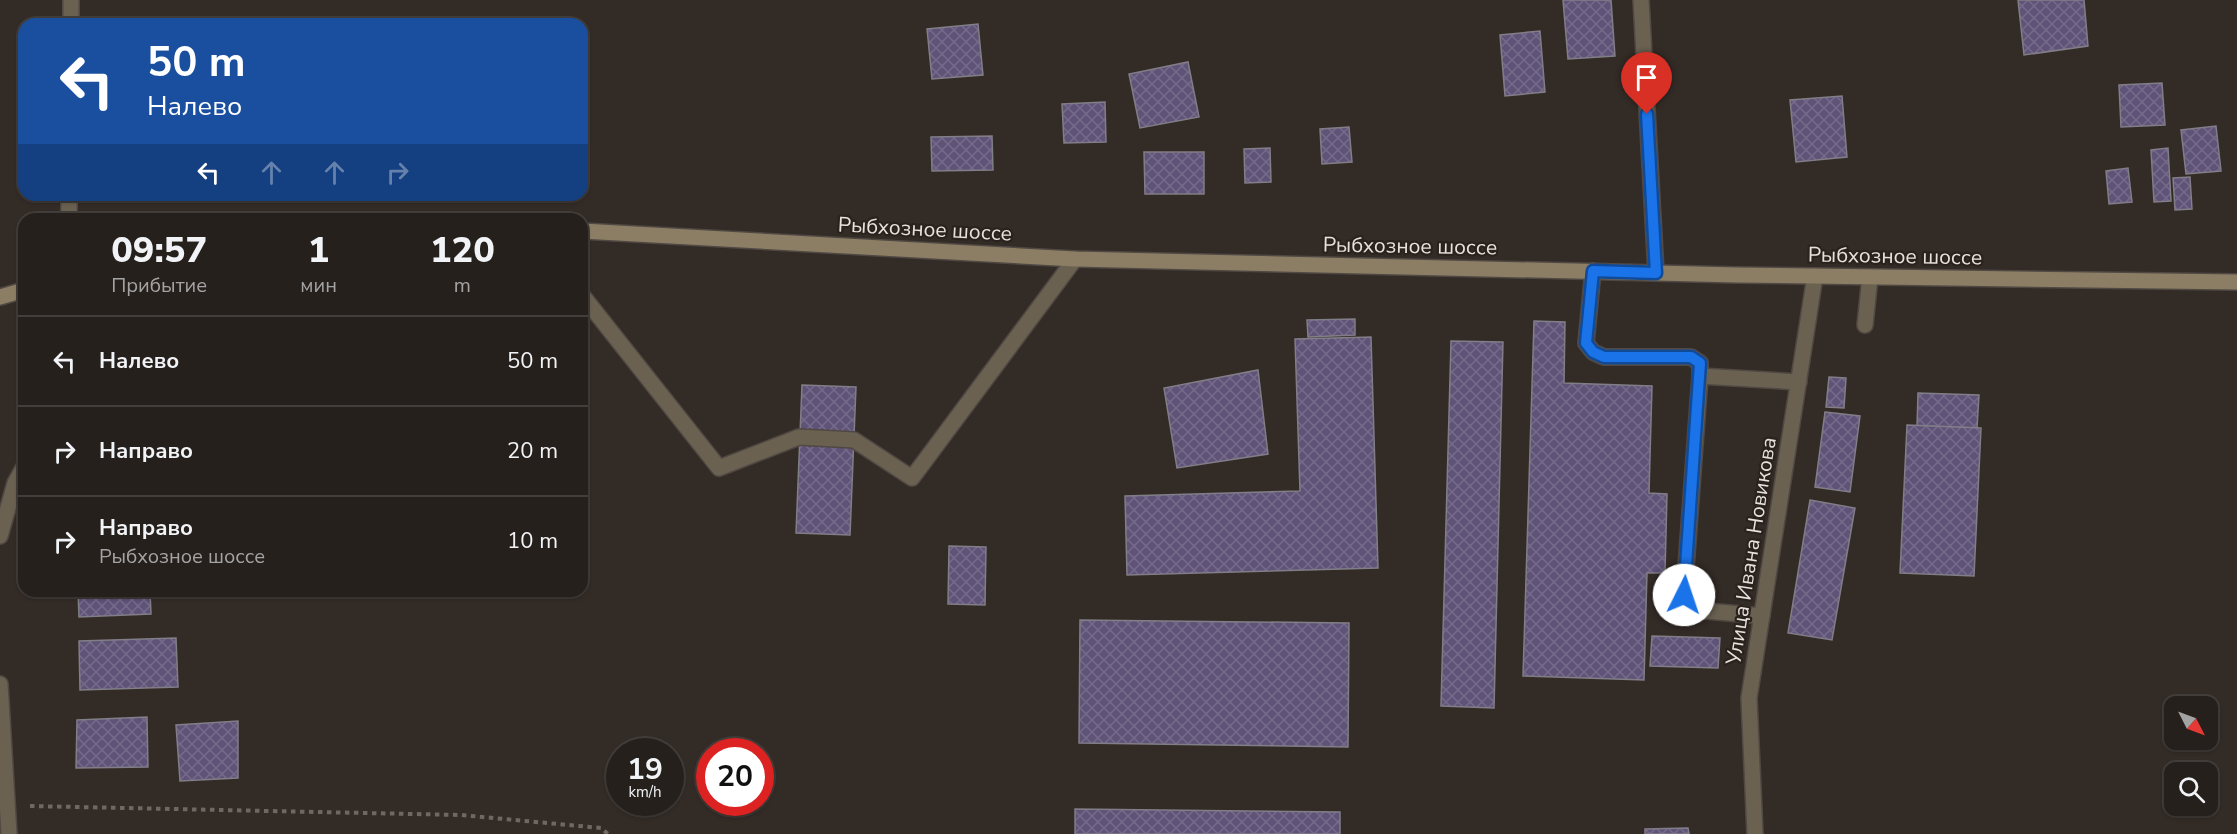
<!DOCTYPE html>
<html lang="ru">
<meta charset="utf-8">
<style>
body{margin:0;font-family:"Nunito Sans",sans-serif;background:#2e2825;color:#f1f3f6;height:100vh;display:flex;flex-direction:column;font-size:22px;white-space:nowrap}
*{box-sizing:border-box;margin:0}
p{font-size:20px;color:#a4a3a3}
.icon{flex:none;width:33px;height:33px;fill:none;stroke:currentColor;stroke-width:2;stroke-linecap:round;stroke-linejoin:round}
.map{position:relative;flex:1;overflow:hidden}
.drawer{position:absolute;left:18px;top:213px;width:570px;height:384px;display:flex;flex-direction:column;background:#26201c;border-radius:18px;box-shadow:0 2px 4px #0004,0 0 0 2px #423e3b}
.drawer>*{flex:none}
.banner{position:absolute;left:18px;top:18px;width:570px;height:183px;border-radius:18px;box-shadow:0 2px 4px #0004,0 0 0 2px #423e3b;background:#1a4fa0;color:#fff;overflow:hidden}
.needle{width:39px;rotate:132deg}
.fabs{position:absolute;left:2164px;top:696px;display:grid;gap:12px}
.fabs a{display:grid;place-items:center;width:54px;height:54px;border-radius:12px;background:#26201c;box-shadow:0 2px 4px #0004,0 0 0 2px #423e3b;font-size:30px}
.speed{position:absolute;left:606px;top:738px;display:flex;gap:12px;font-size:30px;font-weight:700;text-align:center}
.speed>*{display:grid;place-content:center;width:78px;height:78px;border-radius:50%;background:#26201c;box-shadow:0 2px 4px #0004,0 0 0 2px #423e3b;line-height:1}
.speed small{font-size:15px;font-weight:400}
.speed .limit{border:9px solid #d22;background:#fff;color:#111}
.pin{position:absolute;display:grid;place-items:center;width:51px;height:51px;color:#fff;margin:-62px -26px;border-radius:50% 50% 50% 0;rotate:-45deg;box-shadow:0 0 6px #0007}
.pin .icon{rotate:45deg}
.me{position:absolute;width:66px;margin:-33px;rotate:4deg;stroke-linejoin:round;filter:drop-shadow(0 0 4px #0008)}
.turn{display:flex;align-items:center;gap:21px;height:126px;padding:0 30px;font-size:27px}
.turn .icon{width:78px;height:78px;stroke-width:2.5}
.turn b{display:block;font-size:42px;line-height:51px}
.lanes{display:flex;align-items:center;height:57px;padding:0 30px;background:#0003;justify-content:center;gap:30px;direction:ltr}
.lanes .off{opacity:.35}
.eta{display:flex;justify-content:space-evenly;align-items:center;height:102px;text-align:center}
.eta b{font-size:36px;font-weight:800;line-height:42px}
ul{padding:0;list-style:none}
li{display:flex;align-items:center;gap:18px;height:90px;padding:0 30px;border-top:2px solid #423e3b}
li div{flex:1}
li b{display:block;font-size:22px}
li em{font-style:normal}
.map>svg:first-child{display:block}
.building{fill:url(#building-cross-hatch);stroke:#817e87;stroke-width:1.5}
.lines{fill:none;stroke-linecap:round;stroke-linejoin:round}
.lane-casing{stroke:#504843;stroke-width:18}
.street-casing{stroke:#504843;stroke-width:18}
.secondary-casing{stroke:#504843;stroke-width:18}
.path{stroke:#6f6763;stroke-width:4;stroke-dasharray:4.5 4.5;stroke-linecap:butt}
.lane{stroke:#6a6151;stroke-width:15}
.street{stroke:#6a6151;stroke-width:15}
.secondary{stroke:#8b7e64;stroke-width:15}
.route-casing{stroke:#114b97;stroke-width:15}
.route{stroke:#1a73e8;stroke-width:10}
.labels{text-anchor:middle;stroke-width:4.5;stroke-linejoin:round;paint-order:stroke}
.street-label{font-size:21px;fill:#e7e1de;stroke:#29221d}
</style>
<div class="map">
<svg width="2237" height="834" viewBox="0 0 2237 834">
<defs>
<pattern id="building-cross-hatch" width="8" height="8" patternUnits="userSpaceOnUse" patternTransform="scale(1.5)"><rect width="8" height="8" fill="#5f5378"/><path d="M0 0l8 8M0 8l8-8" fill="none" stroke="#766b8b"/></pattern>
</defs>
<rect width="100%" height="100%" fill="#332b26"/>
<!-- building -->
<g class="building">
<path d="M1563,0H1611L1615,56L1568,59Z"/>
<path d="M2018,0H2084L2088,46L2024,55Z"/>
<path d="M978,24L983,75L932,79L927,29Z"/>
<path d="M1540,31L1545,92L1505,96L1500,35Z"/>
<path d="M1188,62L1199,117L1140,128L1129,74Z"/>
<path d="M2162,83L2165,125L2121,127L2119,85Z"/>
<path d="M1842,96L1847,157L1796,162L1790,100Z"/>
<path d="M1105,102L1106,142L1064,143L1062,104Z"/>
<path d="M2216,126L2221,171L2186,174L2181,130Z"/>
<path d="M1349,127L1352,162L1322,164L1320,129Z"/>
<path d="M992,136L993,170L932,171L931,137Z"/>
<path d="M1270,148L1271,182L1245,183L1244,149Z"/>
<path d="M2168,148L2171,201L2154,202L2151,150Z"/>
<path d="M1144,152H1204V194H1145Z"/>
<path d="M2128,168L2132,202L2109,204L2106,171Z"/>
<path d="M2190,177L2192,209L2175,210L2173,178Z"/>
<path d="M1355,319V335L1308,337L1307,320Z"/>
<path d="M1534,321L1565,322L1564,383L1652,386L1649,493L1667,494L1665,573H1647L1644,680L1523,676Z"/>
<path d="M1371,337L1378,568L1127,575L1125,496L1300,491L1295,339Z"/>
<path d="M1451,341L1503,342L1494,708L1441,706Z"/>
<path d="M1258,370L1268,454L1177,468L1164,388Z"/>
<path d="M1829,377L1846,378L1844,408L1826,407Z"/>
<path d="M802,385L856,387L850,535L796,533Z"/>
<path d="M1918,393L1979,395L1977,428L1917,426Z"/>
<path d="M1825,412L1860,416L1850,492L1815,487Z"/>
<path d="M1907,425L1981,428L1974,576L1900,573Z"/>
<path d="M1810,500L1855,508L1832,640L1788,633Z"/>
<path d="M949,546L986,547L985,605L948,604Z"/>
<path d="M78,591H150L151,614L79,617Z"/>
<path d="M1080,620L1349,623L1348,747L1079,743Z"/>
<path d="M1652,636L1720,638L1718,668L1650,666Z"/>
<path d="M176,638L178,687L80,690L79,641Z"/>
<path d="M147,717L148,767L76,768L77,720Z"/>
<path d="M238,721V778L180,781L176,725Z"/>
<path d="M1075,809L1340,812V834H1075Z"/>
<path d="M1688,828L1689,834H1645V829Z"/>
</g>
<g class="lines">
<defs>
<g id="lane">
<path d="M1593,271L1586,343L1593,352L1604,357H1691L1700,363V376"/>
<path d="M582,295L719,468L799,437L854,440L912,478L1075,259"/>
<path d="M1865,325L1870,277"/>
<path d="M1762,616L1696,610L1687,604L1684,595L1700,376L1799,382"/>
</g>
<g id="street">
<path d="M1641,0L1656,273"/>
<path d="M71,24V0"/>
<path d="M69,219V195"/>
<path d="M0,536L15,483L24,467"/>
<path d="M0,684L9,834"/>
<path d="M1755,834L1749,698L1815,276"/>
</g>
<g id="secondary">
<path d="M582,231L1075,259L1737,275L2237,282"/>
<path d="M0,297L24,290"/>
</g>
</defs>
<!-- lane casing -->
<use href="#lane" class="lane-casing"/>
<!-- street casing -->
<use href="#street" class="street-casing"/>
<!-- secondary casing -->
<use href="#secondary" class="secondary-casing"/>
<!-- path -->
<path class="path" d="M30,806L461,815L601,828L608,834"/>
<!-- lane -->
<use href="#lane" class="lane"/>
<!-- street -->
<use href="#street" class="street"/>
<!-- secondary -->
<use href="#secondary" class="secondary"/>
</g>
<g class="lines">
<defs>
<path id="route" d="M1647,114L1656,273L1593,271L1586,343L1593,352L1604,357H1691L1700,363L1684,595"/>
</defs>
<!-- route casing -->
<use href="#route" class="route-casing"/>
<!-- route -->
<use href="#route" class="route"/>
</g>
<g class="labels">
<!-- street labels -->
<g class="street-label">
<text transform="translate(925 229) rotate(3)" y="7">Рыбхозное шоссе</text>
<text transform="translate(1410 246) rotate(1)" y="7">Рыбхозное шоссе</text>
<text transform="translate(1895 256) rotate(1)" y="7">Рыбхозное шоссе</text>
<text transform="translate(1751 551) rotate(-81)" y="7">Улица Ивана Новикова</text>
</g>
</g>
</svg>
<div class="fabs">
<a><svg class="needle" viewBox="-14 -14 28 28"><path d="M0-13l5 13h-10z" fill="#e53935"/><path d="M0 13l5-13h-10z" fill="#a4a3a3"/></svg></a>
<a><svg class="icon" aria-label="search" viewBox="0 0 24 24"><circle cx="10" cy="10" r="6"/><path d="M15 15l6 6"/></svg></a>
</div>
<div class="speed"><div>19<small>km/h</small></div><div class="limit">20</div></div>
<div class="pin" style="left:1647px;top:114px;background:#d93025"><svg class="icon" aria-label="arrive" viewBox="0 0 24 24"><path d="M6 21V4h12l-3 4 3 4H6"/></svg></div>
<svg class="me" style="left:1684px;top:595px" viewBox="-20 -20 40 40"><circle r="19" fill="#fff"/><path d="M0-13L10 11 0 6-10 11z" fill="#1a73e8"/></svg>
<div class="banner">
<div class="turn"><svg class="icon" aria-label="left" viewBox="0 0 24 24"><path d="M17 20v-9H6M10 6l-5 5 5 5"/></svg><div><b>50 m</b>Налево</div></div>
<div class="lanes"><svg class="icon" aria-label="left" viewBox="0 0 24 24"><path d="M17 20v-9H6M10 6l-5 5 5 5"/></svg><svg class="icon off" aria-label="ahead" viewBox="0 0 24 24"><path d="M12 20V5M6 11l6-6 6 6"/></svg><svg class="icon off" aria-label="ahead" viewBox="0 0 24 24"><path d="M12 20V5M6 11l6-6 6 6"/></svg><svg class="icon off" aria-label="right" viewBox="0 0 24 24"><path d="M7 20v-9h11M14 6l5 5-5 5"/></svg></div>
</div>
<section class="drawer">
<div class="eta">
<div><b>09:57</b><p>Прибытие</p></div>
<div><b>1</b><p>мин</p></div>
<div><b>120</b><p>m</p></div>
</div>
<ul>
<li><svg class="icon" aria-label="left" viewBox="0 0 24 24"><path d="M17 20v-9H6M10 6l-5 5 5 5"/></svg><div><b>Налево</b></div><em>50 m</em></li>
<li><svg class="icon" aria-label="right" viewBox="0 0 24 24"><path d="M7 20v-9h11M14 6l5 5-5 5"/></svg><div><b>Направо</b></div><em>20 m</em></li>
<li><svg class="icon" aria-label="right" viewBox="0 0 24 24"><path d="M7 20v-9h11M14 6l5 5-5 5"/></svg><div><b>Направо</b><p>Рыбхозное шоссе</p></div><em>10 m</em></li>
</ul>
</section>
</div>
